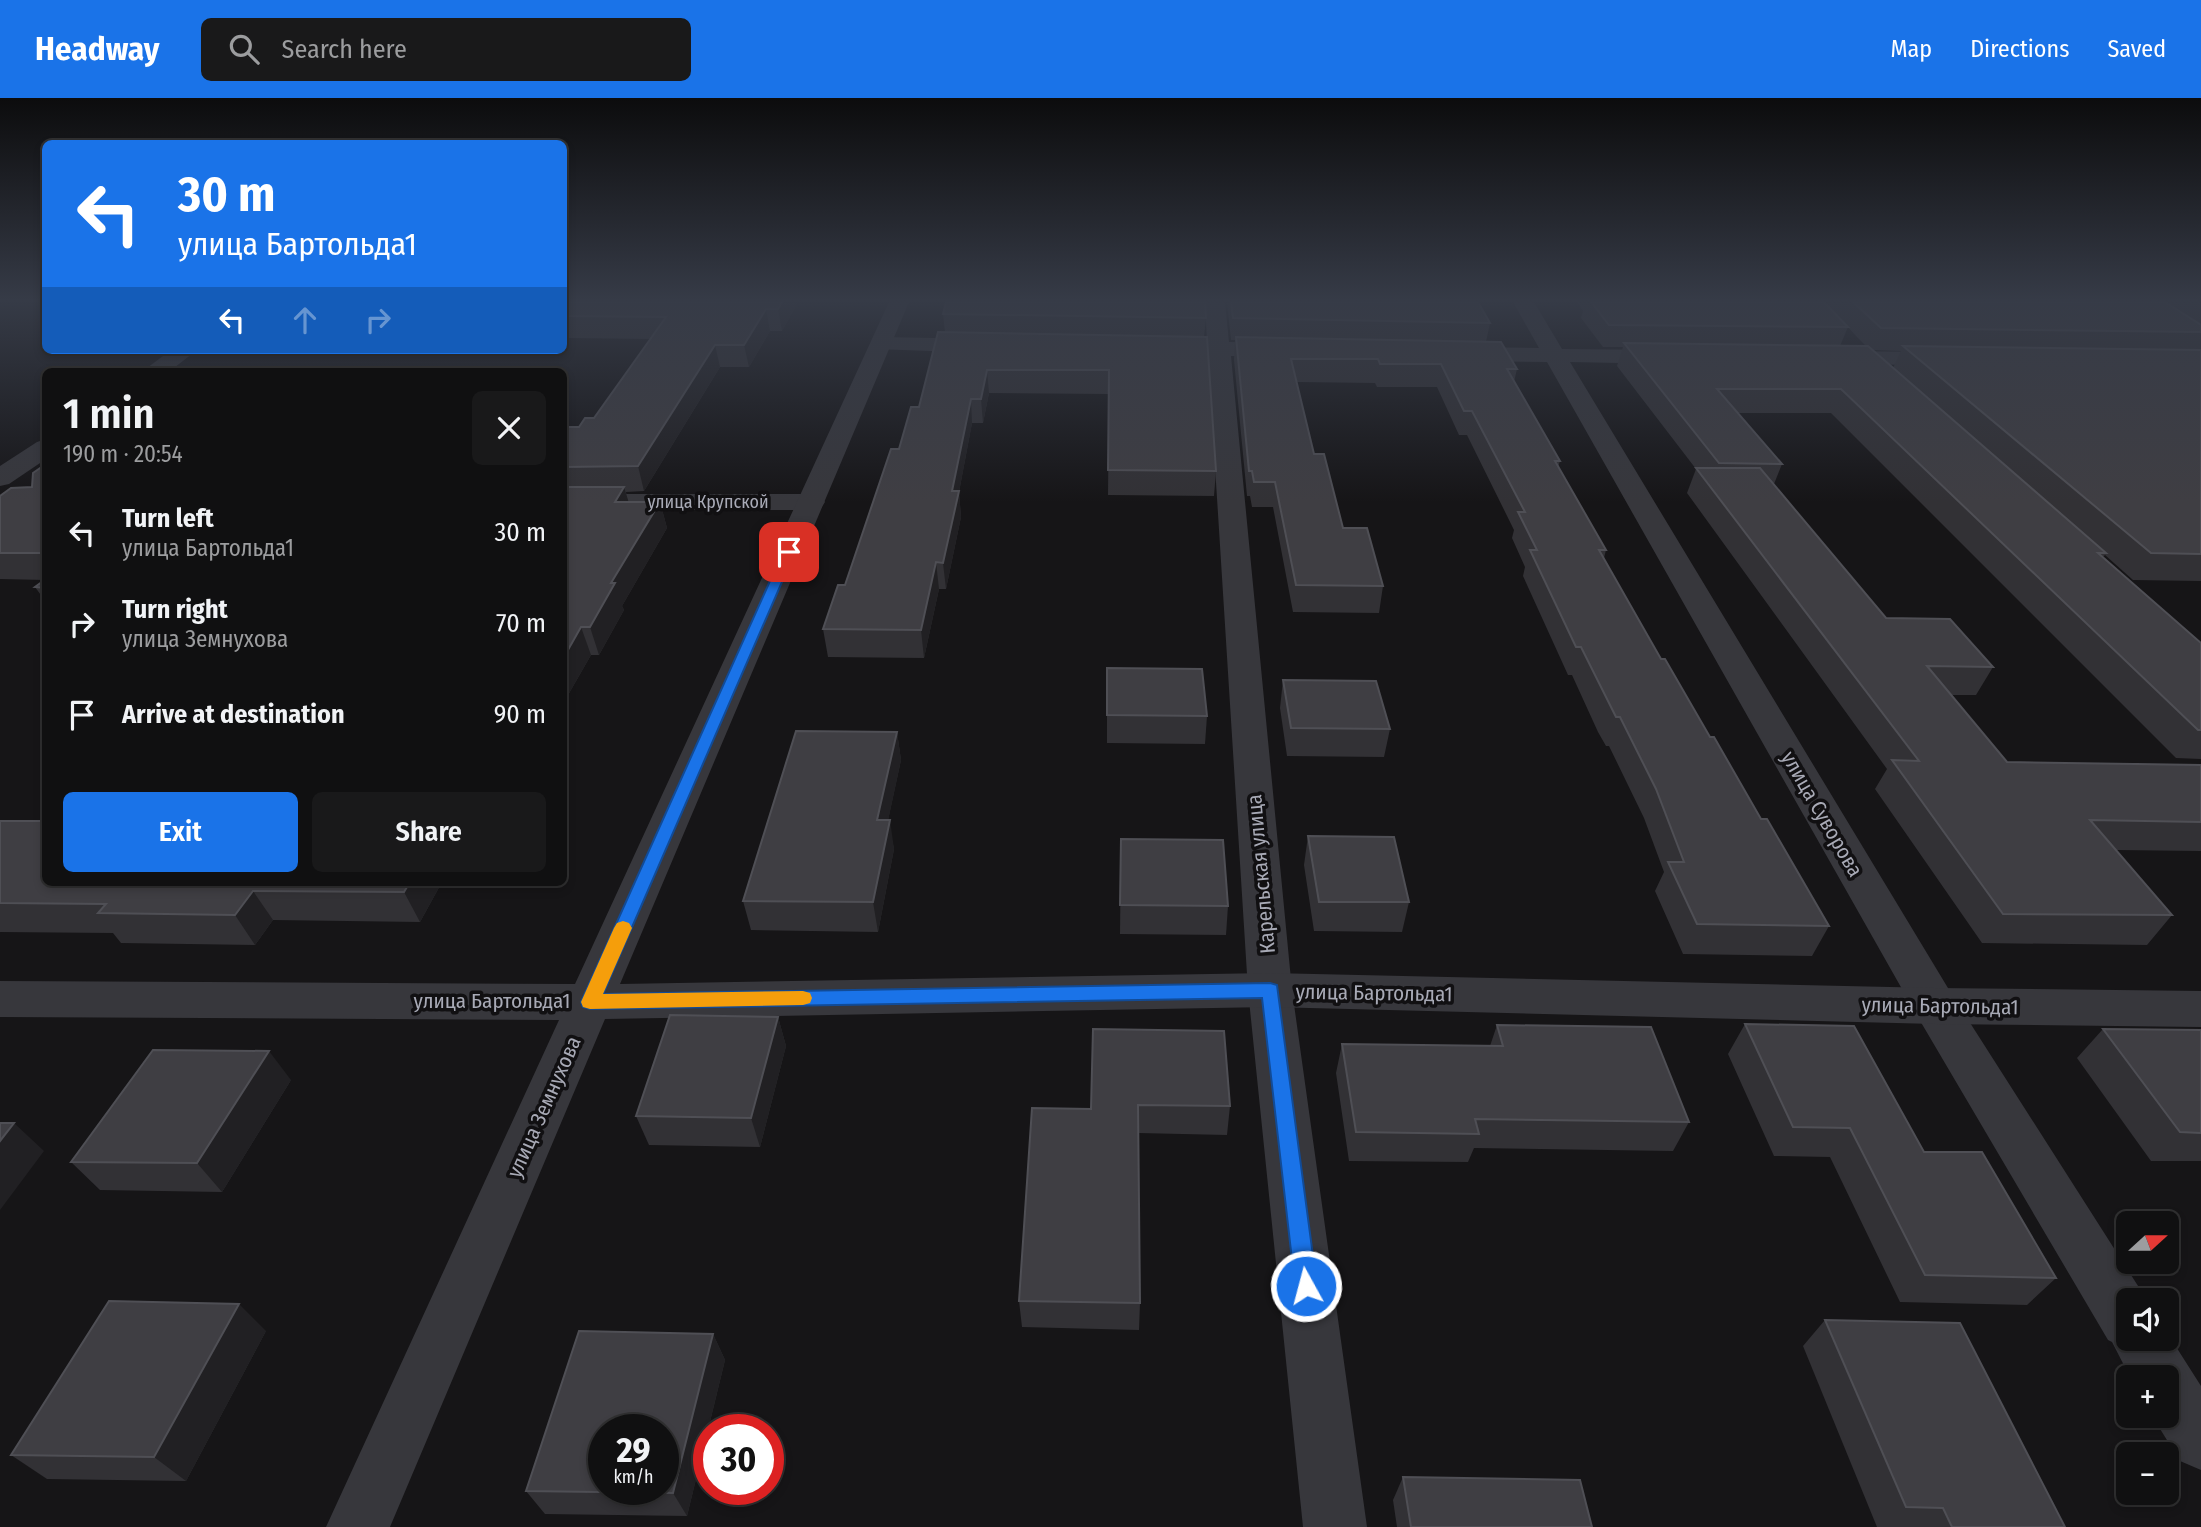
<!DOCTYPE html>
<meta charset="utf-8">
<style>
body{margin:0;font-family:"Fira Sans Condensed",sans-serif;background:#19191a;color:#f1f3f6;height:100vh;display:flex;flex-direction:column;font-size:26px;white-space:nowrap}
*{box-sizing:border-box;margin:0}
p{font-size:23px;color:#9c9d9f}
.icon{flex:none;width:38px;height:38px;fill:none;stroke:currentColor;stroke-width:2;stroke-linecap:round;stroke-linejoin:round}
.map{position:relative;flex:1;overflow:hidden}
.sheet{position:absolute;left:42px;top:270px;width:525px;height:518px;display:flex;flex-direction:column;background:#101011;border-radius:10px;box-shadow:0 4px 10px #0003,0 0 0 2px #303031}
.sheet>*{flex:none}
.top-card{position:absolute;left:42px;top:42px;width:525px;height:214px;border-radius:10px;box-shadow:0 4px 10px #0003,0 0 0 2px #303031;background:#1a73e8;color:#fff;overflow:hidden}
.needle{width:46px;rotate:69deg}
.fabs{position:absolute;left:2116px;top:1113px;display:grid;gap:14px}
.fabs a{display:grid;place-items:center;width:63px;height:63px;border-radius:10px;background:#101011;box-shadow:0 4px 10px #0003,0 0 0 2px #303031;font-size:35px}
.speed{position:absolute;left:588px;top:1316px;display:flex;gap:14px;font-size:35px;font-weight:700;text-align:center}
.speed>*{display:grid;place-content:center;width:91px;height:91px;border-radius:50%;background:#101011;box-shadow:0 4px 10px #0003,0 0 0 2px #303031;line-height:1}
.speed small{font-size:18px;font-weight:400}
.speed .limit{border:10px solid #d22;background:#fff;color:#111}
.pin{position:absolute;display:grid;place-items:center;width:60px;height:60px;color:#fff;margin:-30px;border-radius:14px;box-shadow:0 4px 10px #0006}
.me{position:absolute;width:77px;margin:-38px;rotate:353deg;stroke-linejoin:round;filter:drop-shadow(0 0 5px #0008)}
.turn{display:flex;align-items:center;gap:24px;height:147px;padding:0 21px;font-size:32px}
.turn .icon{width:91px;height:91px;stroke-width:2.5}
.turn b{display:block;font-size:49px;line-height:60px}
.lanes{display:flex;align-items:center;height:66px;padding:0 21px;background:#0003;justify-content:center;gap:35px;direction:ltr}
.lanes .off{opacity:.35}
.round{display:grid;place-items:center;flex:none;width:74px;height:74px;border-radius:10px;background:#19191a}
.overview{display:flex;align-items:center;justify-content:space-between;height:119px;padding:0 21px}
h1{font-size:42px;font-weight:600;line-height:52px}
.button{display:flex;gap:14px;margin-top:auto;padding:14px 21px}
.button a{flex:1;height:80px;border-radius:10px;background:#1a73e8;color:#fff;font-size:28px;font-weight:600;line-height:80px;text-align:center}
.button a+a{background:#19191a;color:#f1f3f6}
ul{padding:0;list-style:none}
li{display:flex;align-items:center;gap:21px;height:91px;padding:0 21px}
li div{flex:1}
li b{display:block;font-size:26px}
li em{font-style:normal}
header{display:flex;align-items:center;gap:42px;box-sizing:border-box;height:98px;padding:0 35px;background:#1a73e8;color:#fff}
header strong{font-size:33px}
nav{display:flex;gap:38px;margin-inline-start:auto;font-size:24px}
.search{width:490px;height:63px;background:#19191a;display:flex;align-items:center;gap:18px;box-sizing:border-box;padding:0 24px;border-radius:10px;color:#9c9d9f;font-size:26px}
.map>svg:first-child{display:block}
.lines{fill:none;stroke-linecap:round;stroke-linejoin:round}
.minor{fill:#37373c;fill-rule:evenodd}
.tertiary{fill:#37373c;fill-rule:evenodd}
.wall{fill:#323135;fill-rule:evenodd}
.shaded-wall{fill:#212023}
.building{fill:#3f3e43;stroke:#4f4f55;stroke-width:2;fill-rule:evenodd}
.route{fill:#1a73e8;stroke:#114b97;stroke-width:2}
.slow{fill:#f59e0b}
.labels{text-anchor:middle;stroke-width:7;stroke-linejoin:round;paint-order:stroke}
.far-street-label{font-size:18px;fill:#a8aab6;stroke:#111012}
.street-label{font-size:21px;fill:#a8aab6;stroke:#111012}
</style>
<header>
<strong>Headway</strong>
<div class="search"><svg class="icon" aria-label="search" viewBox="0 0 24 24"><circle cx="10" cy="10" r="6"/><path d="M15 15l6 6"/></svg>Search here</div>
<nav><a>Map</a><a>Directions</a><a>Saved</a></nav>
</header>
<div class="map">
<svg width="2201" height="1429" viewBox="0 0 2201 1429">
<rect width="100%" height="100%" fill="#161517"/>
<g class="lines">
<!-- minor -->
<g class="minor">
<path d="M1205,204H1225L1229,244L1286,245L1294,247L1297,252L1294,257L1286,259L1231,258L1292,892L1367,1429H1303L1248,892L1208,257H1157L1149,255L1146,250L1149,245L1157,243L1207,244Z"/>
<path d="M1513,204H1534L1562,251L1671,252L1679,254L1682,259L1679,264L1671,266L1570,264L1951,895L2147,1202H2128V1241H2166V1233L2201,1288V1372L2180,1363L2152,1318H2166V1279H2130L2112,1244L2108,1242L1919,921L1547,264L1458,263L1450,261L1447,256L1450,251L1458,249L1539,250Z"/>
<path d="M882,239L988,241L996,243L999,248L996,253L988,255L874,251L871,246L874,241Z"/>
<path d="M171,252H197L170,273H143Z"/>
<path d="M1829,253L1951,254L1959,256L1962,261L1959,266L1951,268L1821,265L1818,260L1821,255Z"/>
<path d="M46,341V361L9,386L0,388V368L37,344Z"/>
<path d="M564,396H811L821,398L825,404L821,410L811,412H564Z"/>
</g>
<!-- tertiary -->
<path class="tertiary" d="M889,204H909L620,886L1270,875L1935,890L2201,893V929L1935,926L1270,909L605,921L390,1429H326L559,922L0,919V883L575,886Z"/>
</g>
<!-- wall -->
<g class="wall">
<path d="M564,204H798L782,233H770L749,269H720L644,393L626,394L628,404H660L667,430L622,508L624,512L599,557H591L564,604V329H579L594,320L651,241L565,240L564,241Z"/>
<path d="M1227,204H1478L1490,225L1486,244L1517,271L1514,284L1560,363L1558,369L1606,452L1604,460L1661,561L1829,828L1812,858L1683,856L1655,793L1664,774L1644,720L1609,648H1606L1598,634L1572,577H1568L1523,478L1525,469L1512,440L1514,432L1467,337H1459L1437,289H1377L1375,285L1297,284L1314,356L1343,430L1383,488L1379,515L1293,514L1273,409H1252L1250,398H1247L1234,262L1235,242H1231Z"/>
<path d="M1577,204H2201V483L2133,482L2105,457L2103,459L2201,545V661L2176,660L1831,315H1738L1782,366L1774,386L1886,520L1993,569L1976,597H1951L2007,664L2201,667V753L2116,752L2172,817L2147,847L1982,845L1875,691L1887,671L1687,395L1696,371L1617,268L1623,249H1603L1581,220L1583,213ZM1848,229L1856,238L1866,248H1840ZM1873,252L1901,253L1893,270Z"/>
<path d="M943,216L1206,220L1204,239L1216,373L1214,398L1108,397L1109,296L989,295L983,325H972L959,394L961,419L946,491H939L924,560L828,559L823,531L845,487L899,351L919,309L945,234Z"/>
<path d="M46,366V504L35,489L45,482L0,481V398L32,389Z"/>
<path d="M1107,570L1207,618L1205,646L1107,645Z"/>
<path d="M1283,582L1390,631L1384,659L1287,658L1280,610Z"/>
<path d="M897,634L901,662L888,722L894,751L878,834L751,832L743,803Z"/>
<path d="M0,723L442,784L420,824L273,822L255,847L121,845L113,835L0,834Z"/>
<path d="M1308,738L1409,804L1402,834L1314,833L1304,767Z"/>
<path d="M1121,741L1228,808L1226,837L1120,836Z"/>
<path d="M778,919L786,948L760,1049L649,1047L636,1018Z"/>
<path d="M1745,926L1924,1054L2056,1180L2027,1207L1900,1204L1830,1059L1774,1058L1728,956Z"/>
<path d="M1497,927L1689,1024L1673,1053L1474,1050L1468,1064L1349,1063L1336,975L1342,946L1490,948Z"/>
<path d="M1093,931L1230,1008L1227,1037L1138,1035L1140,1205L1139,1232L1022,1229L1019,1203L1091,1011Z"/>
<path d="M2103,931L2201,932V1063H2151L2077,960Z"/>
<path d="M291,982L222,1094L100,1092L71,1064Z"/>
<path d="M1825,1222L2065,1429H1877L1803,1248Z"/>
<path d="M266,1233L186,1383L47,1381L11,1357Z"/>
<path d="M713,1236L725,1262L687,1418L545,1416L526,1393Z"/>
<path d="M1403,1379L1592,1429H1397L1393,1402Z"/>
</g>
<!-- shaded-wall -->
<g class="shaded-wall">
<path d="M782,204H798L782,233L778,211Z"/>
<path d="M766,211L770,233L749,269L744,247Z"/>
<path d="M715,247L720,269L644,393L638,368Z"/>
<path d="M987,272L989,295L983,325L981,301Z"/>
<path d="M971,301L972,325L959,394L961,419L946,491L943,465L952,393Z"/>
<path d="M624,389L632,415L615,404Z"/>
<path d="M660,404L667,430L622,508L624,512L599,557L590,529L611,485Z"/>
<path d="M936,464L939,491L924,560L921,532Z"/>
<path d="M581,529L591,557L564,604V559Z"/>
<path d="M897,634L901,662L882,751L877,722Z"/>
<path d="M890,722L894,751L878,834L873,804Z"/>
<path d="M410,784H442L420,824L404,794Z"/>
<path d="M253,793L273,822L255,847L235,817Z"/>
<path d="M778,919L786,948L760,1049L751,1020Z"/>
<path d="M269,953L291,982L222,1094L197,1065Z"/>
<path d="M14,1025L44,1053L0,1112V1043Z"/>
<path d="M239,1206L266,1233L186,1383L154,1359Z"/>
<path d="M713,1236L725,1262L687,1418L673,1395Z"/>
</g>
<!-- building -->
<g class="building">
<path d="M564,204H782L778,211H766L744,247H715L638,368L564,369V329H579L585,320H594L666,219L564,218Z"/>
<path d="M946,204H1205L1206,220L943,216Z"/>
<path d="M1231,204H1478L1490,225L1233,220Z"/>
<path d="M1591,204H1824L1848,229L1609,227Z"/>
<path d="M1853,204H2165L2201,227V234L1881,230Z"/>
<path d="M938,234L1207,239L1216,373L1108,372L1109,272H987L981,301H971L952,393H959L943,465L936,464L921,532L823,531L838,487H845L891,351H899L911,309H919Z"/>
<path d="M1236,239L1501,244L1517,271H1507L1560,363H1555L1606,452H1599L1661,561H1665L1710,639H1714L1761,721H1767L1829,828L1697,826L1668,764H1684L1656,691L1620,619H1616L1581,549H1576L1530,452H1537L1518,414H1525L1472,313H1464L1441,266H1380L1378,261H1291L1314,356H1324L1343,430H1367L1383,488L1296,487L1275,384H1254L1252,373H1249Z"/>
<path d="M1624,245L1868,248L2106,455H2098L2201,545V632H2198L1841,291H1717L1782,366L1719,365Z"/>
<path d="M1903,248L2201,252V456L2151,455Z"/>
<path d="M46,366V455H0V398L11,390L32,389L33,375Z"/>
<path d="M1696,370H1760L1886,520L1950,521L1993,569L1927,568L2007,664L2201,667V724L2090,722L2172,817L2003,816L1892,662L1919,663Z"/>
<path d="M564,389H624L615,404H660L611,485H615L590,529H581L564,559Z"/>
<path d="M46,481V490L35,489Z"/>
<path d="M1107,570L1202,571L1207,618L1107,617Z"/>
<path d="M1283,582L1376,583L1390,631L1291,630Z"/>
<path d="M796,633L897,634L877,722H890L873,804L743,803Z"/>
<path d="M0,723H46V784H410L404,794L253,793L235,817L98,815L106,806L0,805Z"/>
<path d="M1308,738L1394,739L1409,804H1319Z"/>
<path d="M1121,741L1223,742L1228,808L1120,807Z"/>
<path d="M670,917L778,919L751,1020L636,1018Z"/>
<path d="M1745,926L1854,928L1924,1054H1982L2056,1180L1925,1177L1850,1030L1793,1029Z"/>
<path d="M1497,927L1651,929L1689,1024L1475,1021L1479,1036L1356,1034L1342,946L1503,948Z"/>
<path d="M1093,931L1224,933L1230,1008L1138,1007L1140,1205L1019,1203L1032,1010L1091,1011Z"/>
<path d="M2103,931L2201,932V1035L2180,1034Z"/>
<path d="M153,952L269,953L197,1065L71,1064Z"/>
<path d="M0,1025H14L0,1043Z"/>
<path d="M109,1203L239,1206L154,1359L11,1357Z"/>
<path d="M1825,1222L1960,1225L2065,1429H1952L1943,1410L1906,1409Z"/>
<path d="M579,1233L713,1236L673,1395L526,1393ZM604,1332H663V1391H604Z"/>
<path d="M1403,1379L1580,1382L1592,1429H1411Z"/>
</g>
<!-- sky -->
<linearGradient id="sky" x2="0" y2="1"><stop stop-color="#0c0c0d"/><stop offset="0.5" stop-color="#363b47"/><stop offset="1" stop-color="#363b47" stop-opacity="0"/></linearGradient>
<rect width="2201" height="404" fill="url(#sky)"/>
<!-- route -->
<path class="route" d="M789,450L795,454L603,896L1270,885L1277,887L1317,1188L1314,1195L1306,1198L1298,1195L1295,1188L1262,900L590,911L583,909L581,904L783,454Z"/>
<!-- slow -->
<path class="slow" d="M623,823L629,825L632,830L603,896L803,893L810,895L812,900L810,905L803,907L590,911L583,909L581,904L614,830L617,825Z"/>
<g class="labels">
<!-- far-street labels -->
<g class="far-street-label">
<text x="708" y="410">улица Крупской</text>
</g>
<!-- street labels -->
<g class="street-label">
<text transform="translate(1822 716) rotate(60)" y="7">улица Суворова</text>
<text transform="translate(1261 776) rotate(-95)" y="7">Карельская улица</text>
<text transform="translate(1374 895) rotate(1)" y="7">улица Бартольда1</text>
<text x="492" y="910">улица Бартольда1</text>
<text transform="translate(1940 908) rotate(1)" y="7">улица Бартольда1</text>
<text transform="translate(544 1009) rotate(-66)" y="7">улица Земнухова</text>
</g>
</g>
</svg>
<div class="fabs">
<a><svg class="needle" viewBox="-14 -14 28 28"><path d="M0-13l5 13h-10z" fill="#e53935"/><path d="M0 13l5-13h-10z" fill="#9c9d9f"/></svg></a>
<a><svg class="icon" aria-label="sound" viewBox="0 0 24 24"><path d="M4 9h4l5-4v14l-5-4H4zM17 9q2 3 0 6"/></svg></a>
<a>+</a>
<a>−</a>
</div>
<div class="speed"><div>29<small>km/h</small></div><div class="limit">30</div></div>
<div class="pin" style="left:789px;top:454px;background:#d93025"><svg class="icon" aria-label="arrive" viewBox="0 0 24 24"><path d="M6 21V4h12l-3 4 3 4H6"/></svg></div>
<svg class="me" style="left:1306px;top:1188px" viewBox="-20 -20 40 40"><circle r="17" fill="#1a73e8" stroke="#fff" stroke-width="3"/><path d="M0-11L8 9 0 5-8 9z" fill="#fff"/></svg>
<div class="top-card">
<div class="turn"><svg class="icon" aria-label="left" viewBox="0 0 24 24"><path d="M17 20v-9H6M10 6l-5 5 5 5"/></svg><div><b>30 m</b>улица Бартольда1</div></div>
<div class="lanes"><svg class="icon" aria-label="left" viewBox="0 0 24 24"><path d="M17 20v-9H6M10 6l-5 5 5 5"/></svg><svg class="icon off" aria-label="ahead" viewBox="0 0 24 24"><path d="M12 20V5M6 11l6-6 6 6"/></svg><svg class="icon off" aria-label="right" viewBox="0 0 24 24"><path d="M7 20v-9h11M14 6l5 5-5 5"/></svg></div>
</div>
<section class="sheet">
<div class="overview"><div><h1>1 min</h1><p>190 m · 20:54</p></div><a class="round"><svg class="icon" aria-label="close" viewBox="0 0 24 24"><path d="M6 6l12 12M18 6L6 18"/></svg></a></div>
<ul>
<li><svg class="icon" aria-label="left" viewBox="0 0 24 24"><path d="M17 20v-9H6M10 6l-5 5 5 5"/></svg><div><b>Turn left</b><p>улица Бартольда1</p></div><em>30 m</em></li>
<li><svg class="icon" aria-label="right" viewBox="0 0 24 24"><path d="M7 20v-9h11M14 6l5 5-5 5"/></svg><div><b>Turn right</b><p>улица Земнухова</p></div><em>70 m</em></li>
<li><svg class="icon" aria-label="arrive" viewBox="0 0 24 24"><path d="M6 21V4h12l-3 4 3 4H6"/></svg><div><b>Arrive at destination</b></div><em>90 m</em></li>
</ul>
<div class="button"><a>Exit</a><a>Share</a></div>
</section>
</div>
